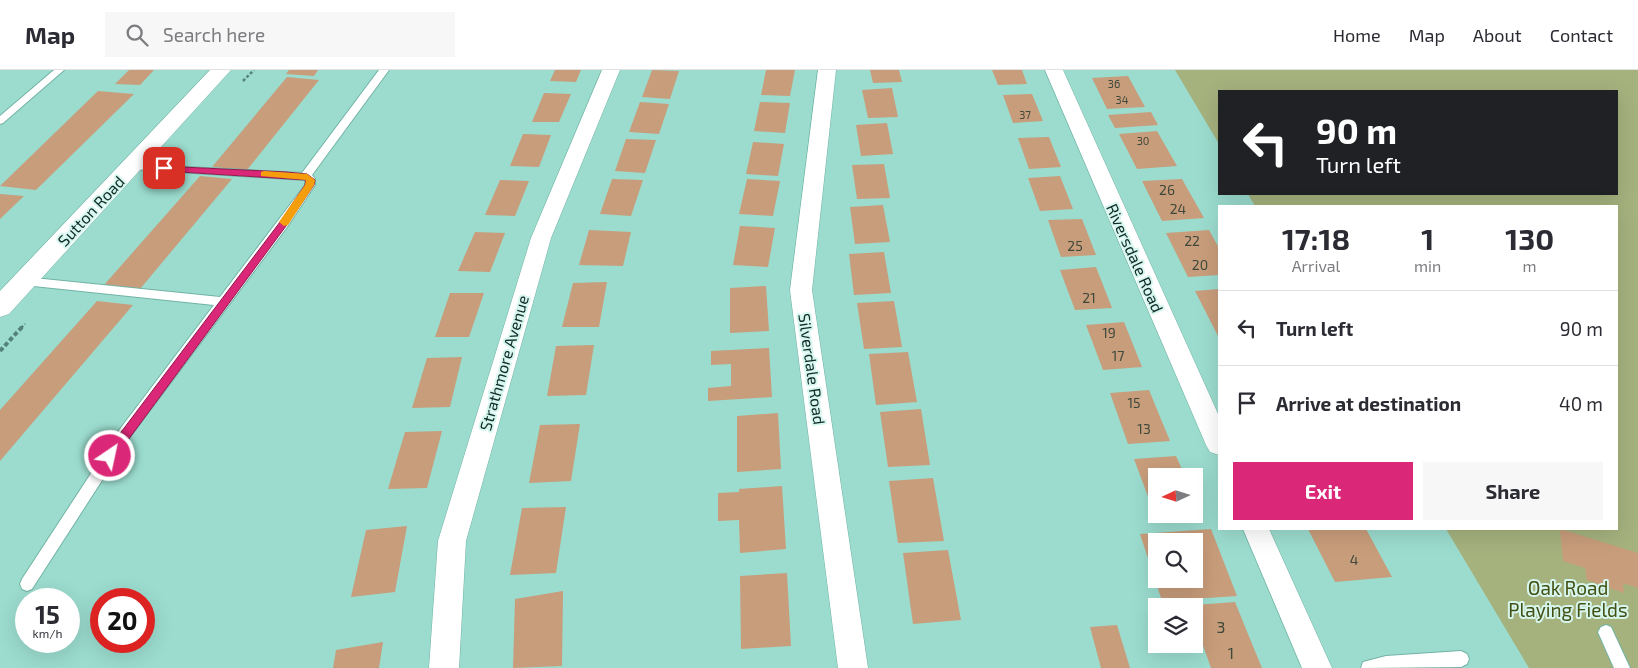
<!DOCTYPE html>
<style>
body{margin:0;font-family:"Exo 2",sans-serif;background:#f7f7f7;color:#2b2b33;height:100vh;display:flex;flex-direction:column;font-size:19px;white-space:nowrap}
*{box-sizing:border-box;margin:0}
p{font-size:16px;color:#7c7c81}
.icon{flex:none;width:28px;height:28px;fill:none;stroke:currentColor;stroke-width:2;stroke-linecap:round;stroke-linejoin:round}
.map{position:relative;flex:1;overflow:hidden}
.details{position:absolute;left:1218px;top:135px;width:400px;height:325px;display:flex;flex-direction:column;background:#fff;border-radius:0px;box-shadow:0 5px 20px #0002}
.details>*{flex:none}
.banner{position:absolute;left:1218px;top:20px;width:400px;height:105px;border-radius:0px;box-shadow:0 5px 20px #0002;background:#202124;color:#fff;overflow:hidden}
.needle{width:32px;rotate:266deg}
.controls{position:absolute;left:1148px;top:398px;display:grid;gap:10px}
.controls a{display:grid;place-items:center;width:55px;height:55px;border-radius:0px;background:#fff;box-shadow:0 5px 20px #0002;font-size:25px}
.speed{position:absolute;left:15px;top:518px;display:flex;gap:10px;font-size:25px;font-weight:700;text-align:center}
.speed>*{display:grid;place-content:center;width:65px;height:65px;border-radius:50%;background:#fff;box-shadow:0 5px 20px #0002;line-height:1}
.speed small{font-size:12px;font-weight:400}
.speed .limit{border:8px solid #d22;background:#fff;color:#111}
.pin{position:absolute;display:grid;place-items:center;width:42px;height:42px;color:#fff;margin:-21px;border-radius:10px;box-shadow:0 2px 8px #0006}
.me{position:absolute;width:55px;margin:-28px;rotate:34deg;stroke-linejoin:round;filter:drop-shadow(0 0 4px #0008)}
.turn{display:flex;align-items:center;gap:18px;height:105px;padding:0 15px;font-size:22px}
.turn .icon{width:65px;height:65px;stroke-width:2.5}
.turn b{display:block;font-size:35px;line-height:42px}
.eta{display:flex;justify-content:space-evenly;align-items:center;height:85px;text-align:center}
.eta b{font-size:30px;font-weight:700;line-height:35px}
.action{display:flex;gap:10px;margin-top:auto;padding:10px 15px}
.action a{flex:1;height:58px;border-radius:0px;background:#db2777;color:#fff;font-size:20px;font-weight:700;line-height:58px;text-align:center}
.action a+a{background:#f7f7f7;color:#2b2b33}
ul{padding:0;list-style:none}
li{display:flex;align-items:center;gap:15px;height:75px;padding:0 15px;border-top:1px solid #e1e1e2}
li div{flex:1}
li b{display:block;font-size:19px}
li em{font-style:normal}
header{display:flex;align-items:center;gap:30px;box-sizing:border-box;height:70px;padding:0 25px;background:#fff;border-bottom:1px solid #e1e1e2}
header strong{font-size:24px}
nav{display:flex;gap:28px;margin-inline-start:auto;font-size:18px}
.search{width:350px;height:45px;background:#f7f7f7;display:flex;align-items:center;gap:12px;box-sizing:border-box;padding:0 18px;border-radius:0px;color:#7c7c81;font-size:19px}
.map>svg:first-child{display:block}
.green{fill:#a5b27e}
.building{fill:#c89d7b;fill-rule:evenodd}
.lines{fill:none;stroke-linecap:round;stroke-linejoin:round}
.service-casing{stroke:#72b3a5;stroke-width:2}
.minor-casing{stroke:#72b3a5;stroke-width:1}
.tertiary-casing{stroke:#72b3a5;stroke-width:1}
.path-far1{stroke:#55837a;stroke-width:2.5;stroke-dasharray:3 2;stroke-linecap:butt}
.path{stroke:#55837a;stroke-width:4;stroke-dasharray:4.5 2.5;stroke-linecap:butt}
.service{fill:#fff;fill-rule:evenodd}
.minor{fill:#fff;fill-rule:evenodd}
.tertiary{fill:#fff;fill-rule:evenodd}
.route{fill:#db2777;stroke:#8e194d}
.slow{fill:#f59e0b}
.labels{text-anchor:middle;stroke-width:4;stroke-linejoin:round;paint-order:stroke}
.far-number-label{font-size:11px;fill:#3e483b}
.number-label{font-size:14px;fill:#3e483b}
.street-label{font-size:16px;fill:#102b26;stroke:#d6f6ee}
.near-number-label{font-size:16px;fill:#3e483b}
.near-park-label{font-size:19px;fill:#444f13;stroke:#d6f6ee}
</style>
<header>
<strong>Map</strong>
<div class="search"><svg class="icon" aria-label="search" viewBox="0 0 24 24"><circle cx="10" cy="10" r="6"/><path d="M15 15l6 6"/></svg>Search here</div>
<nav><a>Home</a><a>Map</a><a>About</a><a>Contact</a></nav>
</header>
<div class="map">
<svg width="1638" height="598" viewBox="0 0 1638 598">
<rect width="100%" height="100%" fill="#9bdcce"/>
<!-- green -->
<path class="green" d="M1175,0H1638V598H1529L1446,459H1616V136H1255L1248,124H1616V21H1219V74Z"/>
<!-- building -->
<g class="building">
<path d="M129,0H154L140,15L115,14Z"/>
<path d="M289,0H318L314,6L286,4Z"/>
<path d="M555,0H581L576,12L550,11Z"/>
<path d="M652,0L679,1L670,29L642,27Z"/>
<path d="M766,0H795L790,26L761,25Z"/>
<path d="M870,0H899L902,12L873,13Z"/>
<path d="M992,0H1022L1027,14L998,15Z"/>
<path d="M1128,6L1145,37L1107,39L1092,8Z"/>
<path d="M287,7L319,10L247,100L212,97Z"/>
<path d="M892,18L898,47L868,48L862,20Z"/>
<path d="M98,21L134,24L36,120L0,116Z"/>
<path d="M544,23L571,24L559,52H532Z"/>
<path d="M1032,24L1043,51L1013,53L1003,25Z"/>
<path d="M640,32L669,34L659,64L629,62Z"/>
<path d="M760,32L790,33L785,63L754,61Z"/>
<path d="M1151,42L1158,55L1115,58L1108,45Z"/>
<path d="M887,53L893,84L861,86L856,55Z"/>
<path d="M1157,61L1177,96L1137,99L1119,64Z"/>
<path d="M523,64L551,65L539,97L510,96Z"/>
<path d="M1049,67L1061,97L1029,99L1018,68Z"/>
<path d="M626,69L656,70L645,103L615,101Z"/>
<path d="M753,72L784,74L778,106L746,104Z"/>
<path d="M884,94L890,128L857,129L852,95Z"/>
<path d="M200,106L232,109L140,219L104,215Z"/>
<path d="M1060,106L1073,139L1040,141L1028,108Z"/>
<path d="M612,109L643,110L631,146L600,144Z"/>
<path d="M747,109L780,111L773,146L739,144Z"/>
<path d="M1182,109L1204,148L1162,151L1142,111Z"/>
<path d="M500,110L529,111L515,146L485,145Z"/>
<path d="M0,124L24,126L0,149Z"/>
<path d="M883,135L890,172L855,174L850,137Z"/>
<path d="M1082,149L1096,185L1061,187L1048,150Z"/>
<path d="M740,156L775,158L768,197L733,195Z"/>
<path d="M589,160L631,162L623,196L579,195Z"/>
<path d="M1209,160L1219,178V205L1188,207L1166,163Z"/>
<path d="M475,162L505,163L490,202L458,201Z"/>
<path d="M884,182L891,223L854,225L849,184Z"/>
<path d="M1096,197L1112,238L1075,240L1060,200Z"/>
<path d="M607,212L599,257H562L573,213Z"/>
<path d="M766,216L769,261L730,263V218Z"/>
<path d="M1219,219V268L1195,221Z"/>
<path d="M450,223H484L469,267H435Z"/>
<path d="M97,231L133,235L0,391V340Z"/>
<path d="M894,231L902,277L864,279L857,233Z"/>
<path d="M1124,252L1142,297L1103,300L1086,255Z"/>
<path d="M594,275L586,325L547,326L556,276Z"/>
<path d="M769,278L772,327L708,331V318L731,316V294L711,295V281Z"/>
<path d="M908,282L917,332L876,335L869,284Z"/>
<path d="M462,287L450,337L412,338L427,288Z"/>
<path d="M1149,320L1170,371L1128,374L1110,323Z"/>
<path d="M921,339L930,395L888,397L880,342Z"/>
<path d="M778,343L781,399L737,402V346Z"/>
<path d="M580,354L571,411L529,413L540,355Z"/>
<path d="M442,361L427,418L388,419L405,362Z"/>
<path d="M1176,386L1185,406H1156V444L1168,445L1156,448L1134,389Z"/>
<path d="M933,408L944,471L898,473L889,411Z"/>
<path d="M782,416L786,479L740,483L739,450L718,451V423L739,422V419Z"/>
<path d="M566,437L556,503L510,505L522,438Z"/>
<path d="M407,456L395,522L351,527L366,460Z"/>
<path d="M1211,459L1237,526L1162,531L1140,464ZM1156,471H1194V509H1156Z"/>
<path d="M1308,459H1366L1392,507L1335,512Z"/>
<path d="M1560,459L1638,483V518L1623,513L1624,523L1587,510L1585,498L1563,491Z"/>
<path d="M948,480L961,550L913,554L903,483Z"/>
<path d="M787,503L791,576L741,579L740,506Z"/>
<path d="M563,521L562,596L513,598L515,529Z"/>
<path d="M1235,532L1248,564L1262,598H1211L1194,550V535Z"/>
<path d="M1117,555L1130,598H1101L1090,557Z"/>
<path d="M383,572L379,598H333L336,580Z"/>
</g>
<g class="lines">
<defs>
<g id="service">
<path d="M54,0H64L3,53L0,54V46Z"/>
<path d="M379,0H389L312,105L315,109V115L287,157L130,367L32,519L27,521L22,519L20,514L22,509L120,359L214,235L24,215L20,214L18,211L20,208L24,207L220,227L305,115V110L132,99L128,98V94L302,103Z"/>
<path d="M1606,555L1611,557L1630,598H1614L1598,562L1601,557Z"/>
<path d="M1461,581L1467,584L1469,589L1467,594L1461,597L1361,598L1363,592L1386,586Z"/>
</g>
<g id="minor">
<path d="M602,0H620L551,168L466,471L459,598H429L438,471L531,168Z"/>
<path d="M818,0H836L812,220L868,598H838L790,220Z"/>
<path d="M1045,0H1063L1219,346V385L1210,382L1206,375Z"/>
<path d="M1243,459H1269L1332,598H1302Z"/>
</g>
<path id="tertiary" d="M210,0H231L9,244L0,247V221Z"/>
</defs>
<!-- service casing -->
<use href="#service" class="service-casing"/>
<!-- minor casing -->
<use href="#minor" class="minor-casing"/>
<!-- tertiary casing -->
<use href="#tertiary" class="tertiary-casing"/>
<!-- path-far1 -->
<g class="path-far1">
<path d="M243,11L254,0"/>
<path d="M21,258L25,254"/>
</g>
<!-- path -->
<path class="path" d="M0,281L22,257"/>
<!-- service -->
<use href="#service" class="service"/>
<!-- minor -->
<use href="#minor" class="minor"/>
<!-- tertiary -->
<use href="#tertiary" class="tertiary"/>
</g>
<!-- route -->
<path class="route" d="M161,96L286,102L307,104L315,110L314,115L286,156L114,389L110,391L104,386L106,382L280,152L305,115L306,110L164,101L160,98Z"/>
<!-- slow -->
<path class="slow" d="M264,101L307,104L315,110L314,115L288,155L284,156L279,152L305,115L306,110L261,106V102Z"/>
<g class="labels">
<!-- far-number labels -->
<g class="far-number-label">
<text x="1114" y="18">36</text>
<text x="1122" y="34">34</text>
<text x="1025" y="49">37</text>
<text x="1143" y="75">30</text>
</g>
<!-- number labels -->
<g class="number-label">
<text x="1167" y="125">26</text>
<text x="1178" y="144">24</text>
<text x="1192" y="176">22</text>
<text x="1075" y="181">25</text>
<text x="1200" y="200">20</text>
<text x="1089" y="233">21</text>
<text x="1109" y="268">19</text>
<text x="1118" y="291">17</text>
<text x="1134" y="338">15</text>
<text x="1144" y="364">13</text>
<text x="1354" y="495">4</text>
</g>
<!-- street labels -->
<g class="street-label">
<text transform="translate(91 141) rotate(-47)" y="6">Sutton Road</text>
<text transform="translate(1135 188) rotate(66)" y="6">Riversdale Road</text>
<text transform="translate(504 293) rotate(-74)" y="6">Strathmore Avenue</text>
<text transform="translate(812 299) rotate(82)" y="6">Silverdale Road</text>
</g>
<!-- near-number labels -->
<g class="near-number-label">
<text x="1221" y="563">3</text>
<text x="1231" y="589">1</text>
</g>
<!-- near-park labels -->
<g class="near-park-label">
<text x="1568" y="525">Oak Road<tspan x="1568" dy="22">Playing Fields</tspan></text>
</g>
</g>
</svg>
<div class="controls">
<a><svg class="needle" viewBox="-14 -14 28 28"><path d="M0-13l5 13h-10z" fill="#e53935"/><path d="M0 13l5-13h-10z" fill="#7c7c81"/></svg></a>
<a><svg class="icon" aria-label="search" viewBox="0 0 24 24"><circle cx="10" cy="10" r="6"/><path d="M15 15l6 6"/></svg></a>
<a><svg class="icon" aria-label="layers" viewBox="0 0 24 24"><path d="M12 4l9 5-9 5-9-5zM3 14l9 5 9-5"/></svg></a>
</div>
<div class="speed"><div>15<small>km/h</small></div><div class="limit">20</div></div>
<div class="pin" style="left:164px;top:98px;background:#d93025"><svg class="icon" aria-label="arrive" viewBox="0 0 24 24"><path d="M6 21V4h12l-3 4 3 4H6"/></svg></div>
<svg class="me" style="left:110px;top:386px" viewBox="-20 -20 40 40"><circle r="17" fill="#db2777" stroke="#fff" stroke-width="3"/><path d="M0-11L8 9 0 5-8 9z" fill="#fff"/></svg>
<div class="banner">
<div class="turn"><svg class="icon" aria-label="left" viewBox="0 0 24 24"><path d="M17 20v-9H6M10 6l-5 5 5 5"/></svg><div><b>90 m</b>Turn left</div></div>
</div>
<section class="details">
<div class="eta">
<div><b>17:18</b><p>Arrival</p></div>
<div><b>1</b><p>min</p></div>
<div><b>130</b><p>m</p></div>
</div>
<ul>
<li><svg class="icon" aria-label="left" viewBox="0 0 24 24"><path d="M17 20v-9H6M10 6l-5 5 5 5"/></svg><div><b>Turn left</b></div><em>90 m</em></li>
<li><svg class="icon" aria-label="arrive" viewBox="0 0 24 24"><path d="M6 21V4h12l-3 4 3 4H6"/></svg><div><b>Arrive at destination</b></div><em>40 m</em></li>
</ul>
<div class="action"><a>Exit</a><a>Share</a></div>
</section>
</div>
